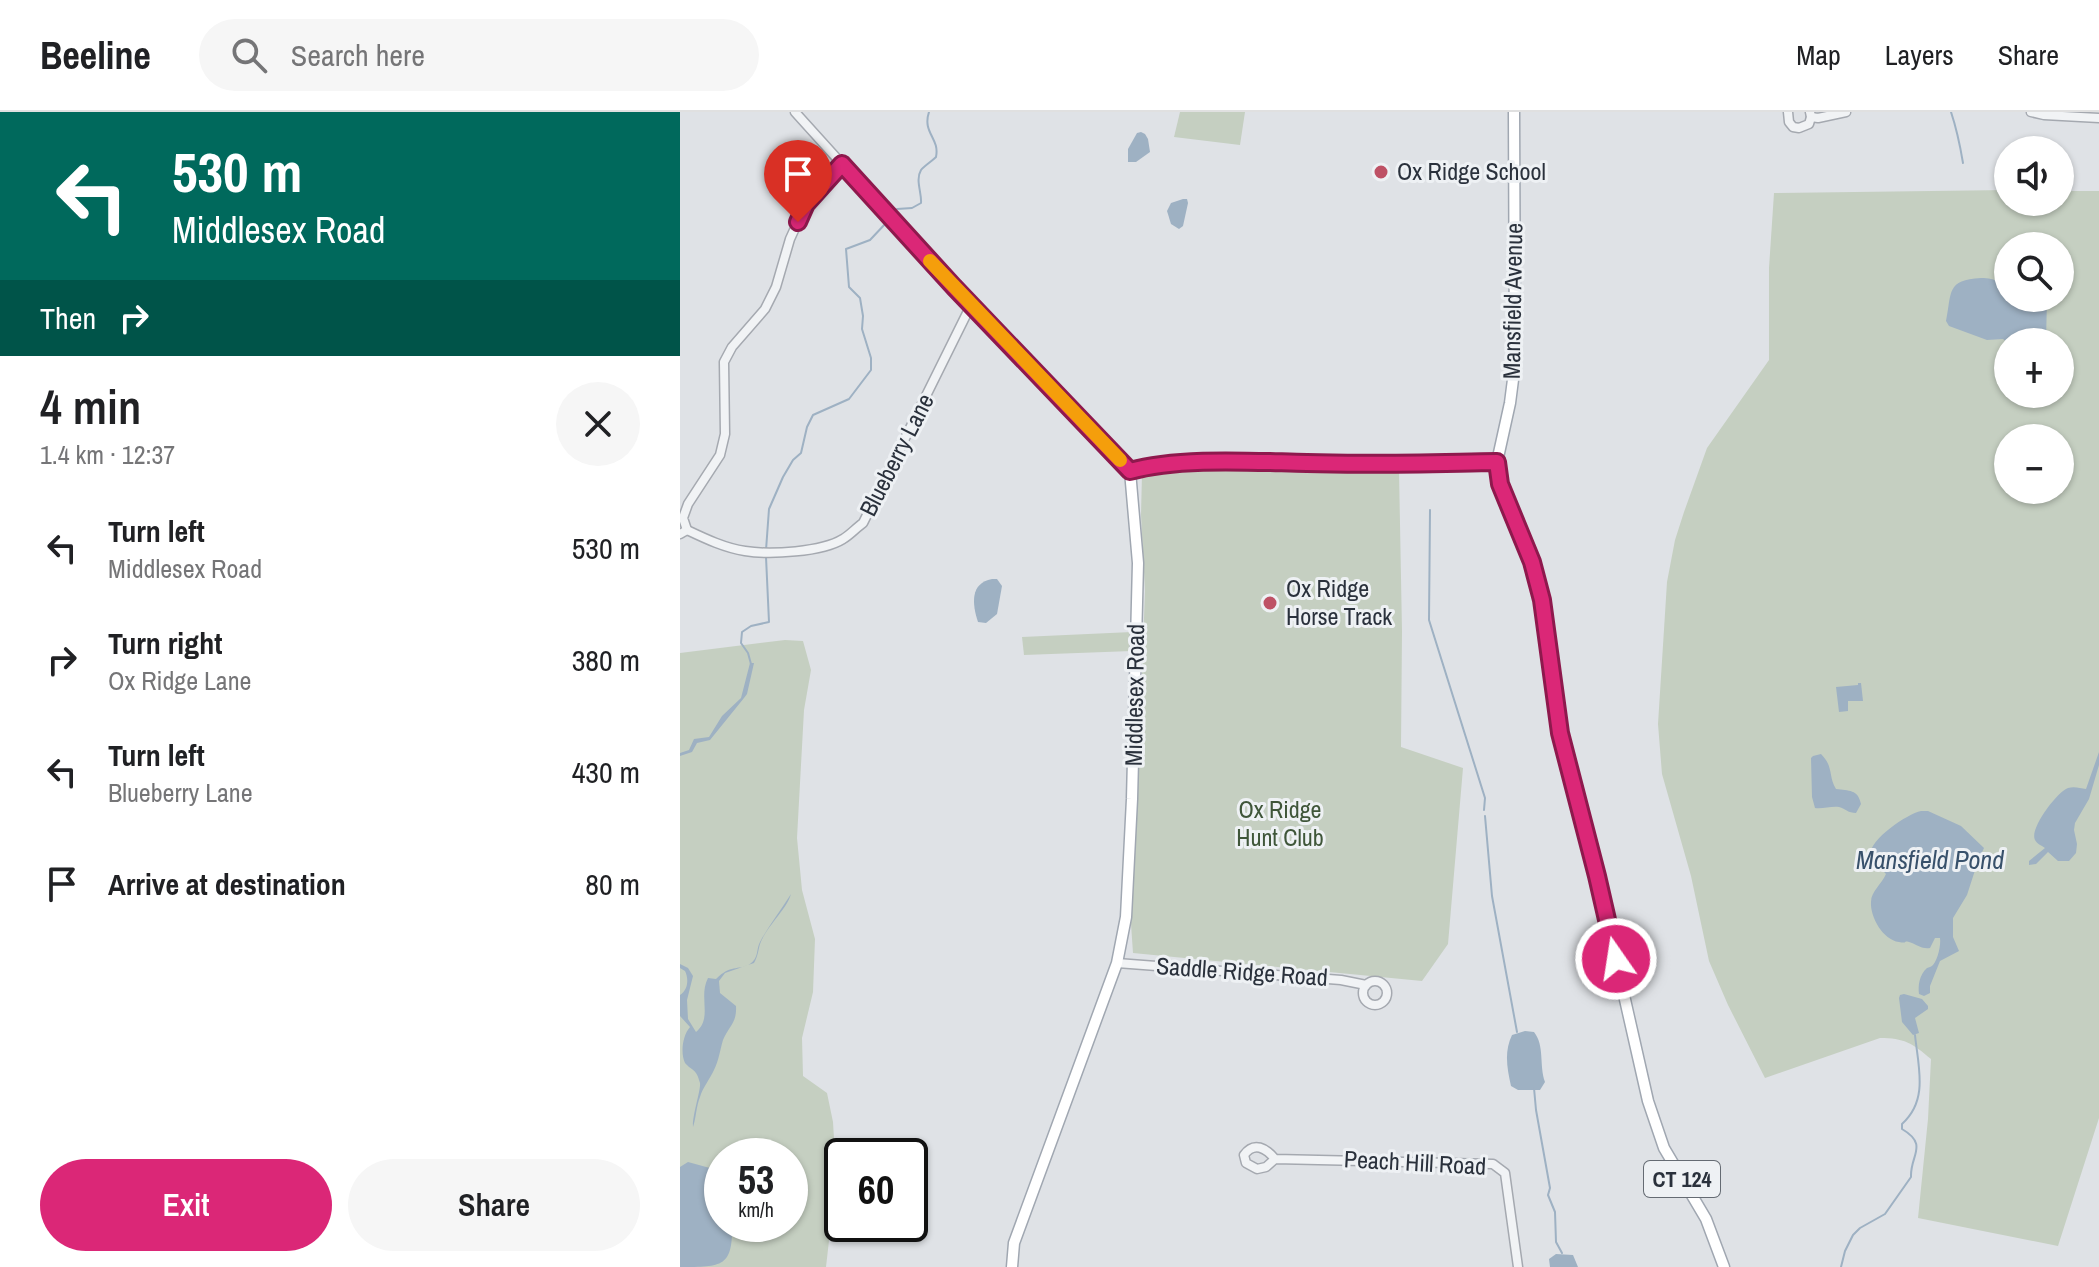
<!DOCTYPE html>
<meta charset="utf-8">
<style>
body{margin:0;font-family:"Archivo Narrow",sans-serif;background:#f6f6f6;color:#202124;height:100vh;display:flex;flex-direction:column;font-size:30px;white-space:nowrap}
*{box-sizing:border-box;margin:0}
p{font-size:26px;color:#757577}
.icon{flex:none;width:44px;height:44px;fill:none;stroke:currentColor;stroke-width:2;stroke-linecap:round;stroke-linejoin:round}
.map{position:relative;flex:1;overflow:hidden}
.drawer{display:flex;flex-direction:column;background:#fff;width:680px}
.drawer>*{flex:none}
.banner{background:#00695c;color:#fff;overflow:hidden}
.buttons{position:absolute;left:1314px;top:24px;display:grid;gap:16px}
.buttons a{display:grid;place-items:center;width:80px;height:80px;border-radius:50%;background:#fff;box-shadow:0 2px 6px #0004;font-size:40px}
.speed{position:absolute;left:24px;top:1026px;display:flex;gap:16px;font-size:40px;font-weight:700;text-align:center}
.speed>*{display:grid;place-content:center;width:104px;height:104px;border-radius:50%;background:#fff;box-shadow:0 2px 6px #0004;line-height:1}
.speed small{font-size:20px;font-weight:400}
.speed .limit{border:4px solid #111;border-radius:12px;background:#fff;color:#111}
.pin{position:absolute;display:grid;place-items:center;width:68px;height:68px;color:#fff;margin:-82px -34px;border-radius:50% 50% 50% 0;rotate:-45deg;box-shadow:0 0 8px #0007}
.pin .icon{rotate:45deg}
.me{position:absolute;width:88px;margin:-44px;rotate:347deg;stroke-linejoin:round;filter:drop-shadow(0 0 6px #0008)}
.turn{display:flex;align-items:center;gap:28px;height:168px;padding:0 40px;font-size:36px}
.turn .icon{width:104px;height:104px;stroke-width:2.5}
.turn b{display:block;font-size:56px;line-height:68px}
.then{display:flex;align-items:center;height:76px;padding:0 40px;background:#0003;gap:16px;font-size:30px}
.round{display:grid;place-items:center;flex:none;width:84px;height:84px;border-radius:42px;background:#f6f6f6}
.headline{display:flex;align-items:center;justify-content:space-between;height:136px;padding:0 40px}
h1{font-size:48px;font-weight:600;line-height:60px}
.cta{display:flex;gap:16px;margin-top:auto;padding:16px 40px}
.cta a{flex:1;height:92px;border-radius:48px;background:#db2777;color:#fff;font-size:32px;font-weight:600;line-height:92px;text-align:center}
.cta a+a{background:#f6f6f6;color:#202124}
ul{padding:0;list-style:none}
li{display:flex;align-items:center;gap:24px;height:112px;padding:0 40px}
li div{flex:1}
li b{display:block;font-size:30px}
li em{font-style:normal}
header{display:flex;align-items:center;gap:48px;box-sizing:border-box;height:112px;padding:0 40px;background:#fff;border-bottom:2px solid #e0e0e0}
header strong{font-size:38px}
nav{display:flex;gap:44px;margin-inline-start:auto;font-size:28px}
.search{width:560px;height:72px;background:#f6f6f6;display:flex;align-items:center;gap:20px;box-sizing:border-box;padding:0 28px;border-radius:44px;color:#757577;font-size:30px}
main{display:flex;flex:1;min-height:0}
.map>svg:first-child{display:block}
.green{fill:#c5cfc1;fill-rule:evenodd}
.water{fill:#9eb1c3}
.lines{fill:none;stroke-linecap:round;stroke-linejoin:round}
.stream{stroke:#9eb1c3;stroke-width:2}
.minor-casing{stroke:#a5a9b0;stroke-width:11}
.major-casing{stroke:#a0a7b1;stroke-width:13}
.minor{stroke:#f1f3f5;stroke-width:8}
.major{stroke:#fff;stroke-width:10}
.route-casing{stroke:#8e194d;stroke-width:20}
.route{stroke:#db2777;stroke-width:14}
.slow{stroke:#f59e0b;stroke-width:14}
.poi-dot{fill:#be5165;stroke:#eef1f4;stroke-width:3}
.labels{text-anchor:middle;stroke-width:6;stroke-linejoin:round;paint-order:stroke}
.shield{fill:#eef1f4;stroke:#656b73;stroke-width:2}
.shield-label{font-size:22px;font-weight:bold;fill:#2a313c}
.poi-label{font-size:24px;fill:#2a313c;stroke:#eef1f4;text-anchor:start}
.street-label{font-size:24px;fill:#2a313c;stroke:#eef1f4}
.park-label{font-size:24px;fill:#3f5639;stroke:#eef1f4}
.water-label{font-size:26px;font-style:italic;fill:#38516b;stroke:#eef1f4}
</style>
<header>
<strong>Beeline</strong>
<div class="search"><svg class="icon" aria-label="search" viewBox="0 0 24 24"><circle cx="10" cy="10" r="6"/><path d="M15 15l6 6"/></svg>Search here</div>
<nav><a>Map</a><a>Layers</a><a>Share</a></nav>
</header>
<main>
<section class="drawer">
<div class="banner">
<div class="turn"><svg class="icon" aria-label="left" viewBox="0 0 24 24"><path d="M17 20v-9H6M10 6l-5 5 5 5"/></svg><div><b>530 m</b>Middlesex Road</div></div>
<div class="then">Then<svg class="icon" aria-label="right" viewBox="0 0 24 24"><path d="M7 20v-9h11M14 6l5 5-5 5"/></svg></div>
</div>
<div class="headline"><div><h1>4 min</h1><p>1.4 km · 12:37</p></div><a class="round"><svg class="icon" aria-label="close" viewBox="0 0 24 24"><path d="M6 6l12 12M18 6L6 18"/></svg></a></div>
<ul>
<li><svg class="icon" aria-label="left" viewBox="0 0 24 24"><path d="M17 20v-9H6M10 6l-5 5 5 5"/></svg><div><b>Turn left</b><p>Middlesex Road</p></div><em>530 m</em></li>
<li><svg class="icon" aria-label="right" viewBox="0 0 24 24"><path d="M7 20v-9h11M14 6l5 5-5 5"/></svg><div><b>Turn right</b><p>Ox Ridge Lane</p></div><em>380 m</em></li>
<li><svg class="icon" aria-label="left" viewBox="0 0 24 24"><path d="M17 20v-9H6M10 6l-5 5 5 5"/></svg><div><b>Turn left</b><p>Blueberry Lane</p></div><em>430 m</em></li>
<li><svg class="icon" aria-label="arrive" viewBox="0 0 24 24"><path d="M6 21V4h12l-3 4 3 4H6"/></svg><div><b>Arrive at destination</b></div><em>80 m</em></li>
</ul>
<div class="cta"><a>Exit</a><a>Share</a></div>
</section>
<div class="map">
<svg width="1419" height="1155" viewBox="0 0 1419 1155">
<rect width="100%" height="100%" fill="#dfe2e6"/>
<!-- green -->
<g class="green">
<path d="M500,0H565L560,33L494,25Z"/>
<path d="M1328,78V90H1380V79H1419V1006L1378,1134L1238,1106L1248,1007L1251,947C1232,931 1224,926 1200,926L1085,966L1048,893L1029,849L1011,764L982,662L978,612L987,470L995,428L1004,400L1027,336L1089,248V156L1094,81ZM1328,134H1380V186H1328ZM1328,230H1380V282H1328ZM1328,326H1380V378H1328Z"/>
<path d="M525,358H719L722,519L721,635L783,656L768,832L742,869L453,841L451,812L457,694L465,479L461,403L462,362Z"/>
<path d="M452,520V539L344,543L342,525Z"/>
<path d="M105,528L123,529L131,558L124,598L117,726L122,778L135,827L133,880L122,926L123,964L147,981L153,1010L157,1078L151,1111L146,1155H0V541ZM42,1044H110V1112H42Z"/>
</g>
<!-- water -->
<g class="water">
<path d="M461,20L465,22L468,27L470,40L456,50H448V37L457,21Z"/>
<path d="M503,87H507L508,91L503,114L499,117L491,112L487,99L491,91Z"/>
<path d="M1301,166C1316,166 1324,171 1328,186H1367L1366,230L1328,231L1323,227L1307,228L1269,214L1266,209C1272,180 1266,168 1301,166Z"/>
<path d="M312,467H317L322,474L317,502L306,511L298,510C292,492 290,471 312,467Z"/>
<path d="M70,551H74L67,582L64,586L30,628L17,631L12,640L0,644V641L9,638L14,627L29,625L42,604L61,586Z"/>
<path d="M1178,571H1181L1183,589H1168V599L1159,600L1156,575L1178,573Z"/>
<path d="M1419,640V653L1409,687L1395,711L1394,718L1397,732L1396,741L1389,749H1378L1368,740L1356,752L1349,753V749L1365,736C1361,733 1357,732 1355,728C1349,717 1377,680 1388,676C1394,674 1400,676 1406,677Z"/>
<path d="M1141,642C1154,655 1148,664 1156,677C1169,679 1178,677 1181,692L1176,701C1168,701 1166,697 1159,695C1151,694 1143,697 1135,696L1132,685L1131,646L1133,644Z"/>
<path d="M1241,699H1248L1281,714L1304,736L1298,749L1287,783L1273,806V825L1279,839L1260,849L1250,874V881L1244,884L1239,882C1238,874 1239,863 1247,856C1249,855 1251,855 1253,853C1258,847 1261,833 1260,826H1255L1250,836C1242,837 1239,834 1232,831C1221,827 1230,832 1219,830C1203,828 1190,805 1191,790C1191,779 1202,772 1206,762C1202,757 1190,750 1190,743C1190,727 1227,702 1241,699Z"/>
<path d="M111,782C107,797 86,815 80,832C78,839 78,844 74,851L45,861L39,869L40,881L56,894C57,911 49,914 43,928C40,938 39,948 34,958C30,967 23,975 20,985C16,995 16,1007 13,1015C12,1004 21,978 20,971C16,956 13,960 5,951C0,940 3,923 10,915L0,904V883C8,878 9,867 5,859L0,856V852L8,856L13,864L7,888L8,907L16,920C33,906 18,885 28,866L36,867C51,852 57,859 70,852C79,846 76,837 80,830C89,813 101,798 111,782Z"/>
<path d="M1224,882L1242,887L1248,894V897L1235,906L1239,921L1233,923L1222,910L1219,886L1220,883Z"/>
<path d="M845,919L854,920C865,934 859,953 865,970L860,978H838L831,974C827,956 824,940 832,923Z"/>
<path d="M8,1050L37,1058L42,1067V1112H52C53,1155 43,1155 0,1155V1055Z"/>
<path d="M876,1142L893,1143L898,1155H870L869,1147Z"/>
</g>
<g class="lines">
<!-- stream -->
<g class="stream">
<path d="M1271,0C1277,18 1280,33 1283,51"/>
<path d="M217,97L232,96L241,91C242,81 235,68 241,58C244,54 252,49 256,45C260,26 242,21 249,0"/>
<path d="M750,398L749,508L805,686L804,698"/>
<path d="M86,438L89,397L103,365L113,348L121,341L127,315L133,303L169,287L191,258V246L182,217L183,204L180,186L169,175L166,137L190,128L206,111"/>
<path d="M71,552L68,541L61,531L62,520L71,514L89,510L86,445"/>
<path d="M805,704L812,784L837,920"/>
<path d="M854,976L856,998L870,1076L868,1083L875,1100L876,1130L882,1141"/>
<path d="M1161,1155L1165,1139L1173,1123L1180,1116L1205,1102L1231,1065C1230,1043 1249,1033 1222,1017V1012C1249,988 1238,954 1235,923"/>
</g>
<defs>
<g id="minor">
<path d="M115,0L218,114L450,359"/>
<path d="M1108,0L1109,10L1113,15L1119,16L1129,12L1131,5L1130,0"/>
<path d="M1351,0L1364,3L1419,6"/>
<path d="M1131,5L1138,6L1166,0"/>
<path d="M7,418C26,427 45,436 65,439C90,443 142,440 163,427C170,423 176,416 183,411L291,193"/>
<path d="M0,422L7,418L3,406L8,392L40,343L45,322L44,250L52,235L85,197L96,175L110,127L126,92L162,52"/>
<path d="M437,851L661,868L686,873"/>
<circle cx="695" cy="881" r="12"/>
<path d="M595,1047C586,1036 574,1029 564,1043L566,1051L577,1057L586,1055L595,1047L813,1052L825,1061L838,1155"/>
</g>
<g id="major">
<path d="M834,0L835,252L830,291L817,350L820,372L852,450L863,496L880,621L917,764L968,989L984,1036L1026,1107L1044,1155"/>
<path d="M332,1155L334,1131L437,851L446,805L452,687L458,451L450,359C502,344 579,351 633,351C695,352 756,350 817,350"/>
</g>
</defs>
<!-- minor casing -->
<use href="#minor" class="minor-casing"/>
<!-- major casing -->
<use href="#major" class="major-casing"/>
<!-- minor -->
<use href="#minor" class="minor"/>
<!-- major -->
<use href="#major" class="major"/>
</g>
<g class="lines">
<defs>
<path id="route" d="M118,110L126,92L162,52L274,175L450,359C499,345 575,350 627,351C690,353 754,351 817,350L820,372L852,450L862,488L880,621L917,764L936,847"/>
</defs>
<!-- route casing -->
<use href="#route" class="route-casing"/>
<!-- route -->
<use href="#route" class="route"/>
<!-- slow -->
<path class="slow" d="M250,149L440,348"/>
</g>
<!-- markers -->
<g class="poi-dot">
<circle cx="701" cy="60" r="8"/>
<circle cx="590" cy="491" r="8"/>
</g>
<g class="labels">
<!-- shield labels -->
<rect class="shield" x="964" y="1049" width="76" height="36" rx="6"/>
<g class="shield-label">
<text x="1002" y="1075">CT 124</text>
</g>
<!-- poi labels -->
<g class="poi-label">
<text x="717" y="68">Ox Ridge School</text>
<text x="606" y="485">Ox Ridge<tspan x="606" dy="28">Horse Track</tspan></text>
</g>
<!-- street labels -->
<g class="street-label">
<text transform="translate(833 189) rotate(-89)" y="8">Mansfield Avenue</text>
<text transform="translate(217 343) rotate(-63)" y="8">Blueberry Lane</text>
<text transform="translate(455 583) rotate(-89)" y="8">Middlesex Road</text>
<text transform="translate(562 860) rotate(4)" y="8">Saddle Ridge Road</text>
<text transform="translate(735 1051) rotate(3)" y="8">Peach Hill Road</text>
</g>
<!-- park labels -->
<g class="park-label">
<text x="600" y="706">Ox Ridge<tspan x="600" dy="28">Hunt Club</tspan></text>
</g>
<!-- water labels -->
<g class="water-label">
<text x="1250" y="757">Mansfield Pond</text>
</g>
</g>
</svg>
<div class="buttons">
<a><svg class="icon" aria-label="sound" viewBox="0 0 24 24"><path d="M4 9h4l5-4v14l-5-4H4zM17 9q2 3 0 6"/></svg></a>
<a><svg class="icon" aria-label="search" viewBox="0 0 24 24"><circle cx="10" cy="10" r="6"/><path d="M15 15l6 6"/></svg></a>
<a>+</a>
<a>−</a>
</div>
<div class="speed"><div>53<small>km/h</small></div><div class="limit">60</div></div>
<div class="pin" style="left:118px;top:110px;background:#d93025"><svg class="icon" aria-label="arrive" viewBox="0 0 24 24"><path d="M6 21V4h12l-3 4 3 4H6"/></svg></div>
<svg class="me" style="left:936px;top:847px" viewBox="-20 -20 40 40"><circle r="17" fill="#db2777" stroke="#fff" stroke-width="3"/><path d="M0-11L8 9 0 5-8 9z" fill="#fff"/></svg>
</div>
</main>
